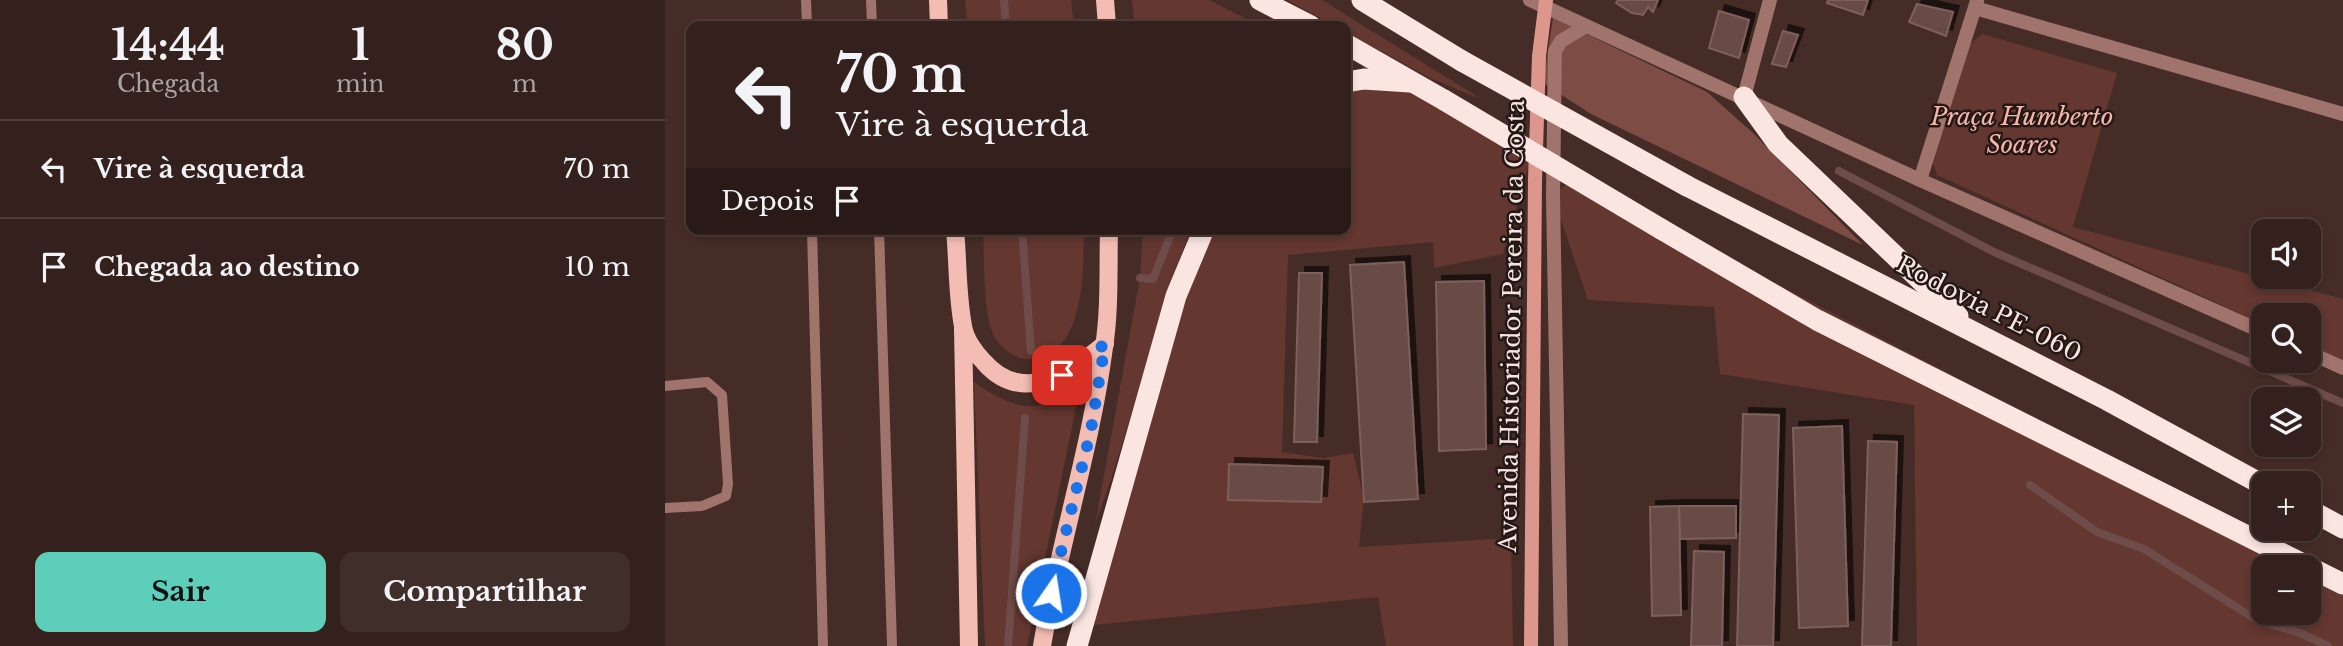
<!DOCTYPE html>
<html lang="pt">
<meta charset="utf-8">
<style>
body{margin:0;font-family:"Libre Baskerville",serif;background:#3f2e2a;color:#f1f3f6;height:100vh;display:flex;flex-direction:column;font-size:26px;white-space:nowrap}
*{box-sizing:border-box;margin:0}
p{font-size:23px;color:#a9a3a4}
.icon{flex:none;width:38px;height:38px;fill:none;stroke:currentColor;stroke-width:2;stroke-linecap:round;stroke-linejoin:round}
.map{position:relative;flex:1;overflow:hidden}
.panel{display:flex;flex-direction:column;background:#34211d;width:665px}
.panel>*{flex:none}
.guide{position:absolute;left:21px;top:21px;width:665px;height:214px;border-radius:14px;box-shadow:0 4px 10px #0003,0 0 0 2px #4e3e3b;background:#34211d;color:#f1f3f6;overflow:hidden}
.buttons{position:absolute;left:1586px;top:219px;display:grid;gap:14px}
.buttons a{display:grid;place-items:center;width:70px;height:70px;border-radius:14px;background:#34211d;box-shadow:0 4px 10px #0003,0 0 0 2px #4e3e3b;font-size:35px}
.pin{position:absolute;display:grid;place-items:center;width:60px;height:60px;color:#fff;margin:-30px;border-radius:14px;box-shadow:0 4px 10px #0006}
.me{position:absolute;width:77px;margin:-38px;rotate:13deg;stroke-linejoin:round;filter:drop-shadow(0 0 5px #0008)}
.turn{display:flex;align-items:center;gap:24px;height:147px;padding:0 35px;font-size:32px}
.turn .icon{width:91px;height:91px;stroke-width:2.5}
.turn b{display:block;font-size:49px;line-height:60px}
.then{display:flex;align-items:center;height:66px;padding:0 35px;background:#0003;gap:14px;font-size:26px}
.eta{display:flex;justify-content:space-evenly;align-items:center;height:119px;text-align:center}
.eta b{font-size:42px;font-weight:800;line-height:49px}
.cta{display:flex;gap:14px;margin-top:auto;padding:14px 35px}
.cta a{flex:1;height:80px;border-radius:14px;background:#5dceb9;color:#111;font-size:28px;font-weight:800;line-height:80px;text-align:center}
.cta a+a{background:#3f2e2a;color:#f1f3f6}
ul{padding:0;list-style:none}
li{display:flex;align-items:center;gap:21px;height:98px;padding:0 35px;border-top:2px solid #4e3e3b}
li div{flex:1}
li b{display:block;font-size:26px}
li em{font-style:normal}
main{display:flex;flex:1;min-height:0}
.map>svg:first-child{display:block}
.green{fill:#643730;fill-rule:evenodd}
.forest{fill:#7d4c45}
.lines{fill:none;stroke-linecap:round;stroke-linejoin:round}
.stream{stroke:#6e4c49;stroke-width:8}
.building{fill:#684b47;stroke:#7e5f5a;stroke-width:2;filter:url(#shadow)}
.lane{stroke:#a0736c;stroke-width:10}
.street{stroke:#a0736c;stroke-width:14}
.secondary{stroke:#dd968b;stroke-width:14}
.primary{stroke:#f4bdb4;stroke-width:18}
.highway{stroke:#fbe5e1;stroke-width:21}
.highway-bridge{stroke:#fbe5e1;stroke-width:21}
.route{stroke:#1a73e8;stroke-width:12;stroke-dasharray:0 21.6}
.labels{text-anchor:middle;stroke-width:5;stroke-linejoin:round;paint-order:stroke}
.park-label{font-size:24px;font-style:italic;fill:#f7b5aa;stroke:#241816}
.street-label{font-size:24px;fill:#f7e5e2;stroke:#241816}
</style>
<main>
<section class="panel">
<div class="eta">
<div><b>14:44</b><p>Chegada</p></div>
<div><b>1</b><p>min</p></div>
<div><b>80</b><p>m</p></div>
</div>
<ul>
<li><svg class="icon" aria-label="left" viewBox="0 0 24 24"><path d="M17 20v-9H6M10 6l-5 5 5 5"/></svg><div><b>Vire à esquerda</b></div><em>70 m</em></li>
<li><svg class="icon" aria-label="arrive" viewBox="0 0 24 24"><path d="M6 21V4h12l-3 4 3 4H6"/></svg><div><b>Chegada ao destino</b></div><em>10 m</em></li>
</ul>
<div class="cta"><a>Sair</a><a>Compartilhar</a></div>
</section>
<div class="map">
<svg width="1678" height="646" viewBox="0 0 1678 646">
<defs>
<filter id="shadow"><feDropShadow dx="6" dy="-6" stdDeviation="0" flood-color="#0009"/></filter>
</defs>
<rect width="100%" height="100%" fill="#462c27"/>
<!-- green -->
<g class="green">
<path d="M300,0H406L409,26H303Z"/>
<path d="M467,0H544L595,26H470Z"/>
<path d="M622,0H657L818,100L765,78L681,32V26H670Z"/>
<path d="M1317,34L1452,73L1408,227L1678,299V361L1643,345V315H1598V324L1272,175L1268,163L1304,45Z"/>
<path d="M718,63L867,153L838,254L769,268L768,242L623,255L617,452L658,458L688,453L699,498L694,547L846,538L848,646H721L713,597L418,626L492,359L545,229H681V85Z"/>
<path d="M908,178L1678,579V646H1252L1249,405L1055,374L1049,307L923,300L888,196ZM1598,567H1643V612H1598Z"/>
<path d="M318,229H419C418,269 422,357 363,359C350,359 335,348 329,336C317,311 320,258 318,229Z"/>
<path d="M478,229H526C488,326 467,427 430,524L475,278Z"/>
<path d="M309,382C353,411 368,415 415,388L362,646H320Z"/>
</g>
<!-- forest -->
<path class="forest" d="M888,18L1042,92L1088,133L1198,245L926,114L878,83Z"/>
<g class="lines">
<!-- stream -->
<g class="stream">
<path d="M339,0L341,26"/>
<path d="M1174,171L1329,252L1678,403"/>
<path d="M357,229L366,351"/>
<path d="M475,278L488,279L508,229"/>
<path d="M1365,485L1432,532L1479,549L1592,620L1635,633L1663,646"/>
<path d="M343,646L360,418"/>
</g>
</g>
<!-- building -->
<g class="building">
<path d="M953,0H993L988,12L983,7L978,15L967,13L951,3Z"/>
<path d="M1163,0H1203L1198,15L1162,3Z"/>
<path d="M1252,4L1288,12L1281,36L1244,22Z"/>
<path d="M1054,11L1084,20L1074,58L1044,48Z"/>
<path d="M1118,31L1133,35L1121,67L1107,64Z"/>
<path d="M739,262L753,499L699,502L685,265Z"/>
<path d="M634,273H657L652,442H629Z"/>
<path d="M819,281L821,449L774,451L771,282Z"/>
<path d="M1078,414L1114,415L1108,646H1072Z"/>
<path d="M1177,426L1183,626L1134,628L1128,428Z"/>
<path d="M1203,441L1232,442L1226,646H1197Z"/>
<path d="M564,464L658,467L656,502L563,500Z"/>
<path d="M1014,506H1071V538L1015,539Z"/>
<path d="M1014,506L1016,615L987,616L985,507Z"/>
<path d="M1029,551L1059,552L1057,646H1026Z"/>
</g>
<g class="lines">
<!-- lane -->
<g class="lane">
<path d="M141,0L142,26"/>
<path d="M206,0L207,26"/>
<path d="M147,229L158,646"/>
<path d="M214,229L227,646"/>
<path d="M0,386L42,382L57,395L63,484L61,496L37,506L0,508"/>
</g>
<!-- street -->
<g class="street">
<path d="M865,0L1255,180L1598,332"/>
<path d="M1310,8L1678,114"/>
<path d="M1079,97L1105,0"/>
<path d="M1255,180L1312,1"/>
<path d="M1643,352L1678,368"/>
<path d="M896,646L888,196L890,51L896,41L921,26"/>
</g>
<!-- secondary -->
<path class="secondary" d="M866,646L870,180L874,56L881,0"/>
<!-- primary -->
<g class="primary">
<path d="M273,0L274,26"/>
<path d="M440,0L442,26"/>
<path d="M290,229C293,261 292,295 298,326C300,339 310,353 319,362C357,406 405,373 440,344"/>
<path d="M298,328L304,646"/>
<path d="M377,646C394,545 426,448 439,347C445,309 443,268 444,229"/>
</g>
<!-- highway -->
<g class="highway">
<path d="M595,0L646,26"/>
<path d="M697,0L797,61"/>
<path d="M681,44L779,100"/>
<path d="M681,82L699,79L745,82"/>
<path d="M1079,97L1113,144L1293,316"/>
<path d="M1022,186L1442,400L1598,485"/>
<path d="M996,229L1152,320L1678,584"/>
<path d="M1643,509L1678,528"/>
<path d="M412,646L511,296L539,229"/>
</g>
<!-- highway-bridge -->
<g class="highway-bridge">
<path d="M797,61L1022,186"/>
<path d="M779,100L996,229"/>
</g>
</g>
<g class="lines">
<!-- route -->
<path class="route" d="M386,593L426,430L440,344L397,375"/>
</g>
<g class="labels">
<!-- park labels -->
<g class="park-label">
<text x="1357" y="125">Praça Humberto<tspan x="1357" dy="28">Soares</tspan></text>
</g>
<!-- street labels -->
<g class="street-label">
<text transform="translate(1324 309) rotate(27)" y="8">Rodovia PE-060</text>
<text transform="translate(847 326) rotate(-89)" y="8">Avenida Historiador Pereira da Costa</text>
</g>
</g>
</svg>
<div class="buttons">
<a><svg class="icon" aria-label="sound" viewBox="0 0 24 24"><path d="M4 9h4l5-4v14l-5-4H4zM17 9q2 3 0 6"/></svg></a>
<a><svg class="icon" aria-label="search" viewBox="0 0 24 24"><circle cx="10" cy="10" r="6"/><path d="M15 15l6 6"/></svg></a>
<a><svg class="icon" aria-label="layers" viewBox="0 0 24 24"><path d="M12 4l9 5-9 5-9-5zM3 14l9 5 9-5"/></svg></a>
<a>+</a>
<a>−</a>
</div>
<div class="pin" style="left:397px;top:375px;background:#d93025"><svg class="icon" aria-label="arrive" viewBox="0 0 24 24"><path d="M6 21V4h12l-3 4 3 4H6"/></svg></div>
<svg class="me" style="left:386px;top:593px" viewBox="-20 -20 40 40"><circle r="17" fill="#1a73e8" stroke="#fff" stroke-width="3"/><path d="M0-11L8 9 0 5-8 9z" fill="#fff"/></svg>
<div class="guide">
<div class="turn"><svg class="icon" aria-label="left" viewBox="0 0 24 24"><path d="M17 20v-9H6M10 6l-5 5 5 5"/></svg><div><b>70 m</b>Vire à esquerda</div></div>
<div class="then">Depois<svg class="icon" aria-label="arrive" viewBox="0 0 24 24"><path d="M6 21V4h12l-3 4 3 4H6"/></svg></div>
</div>
</div>
</main>
